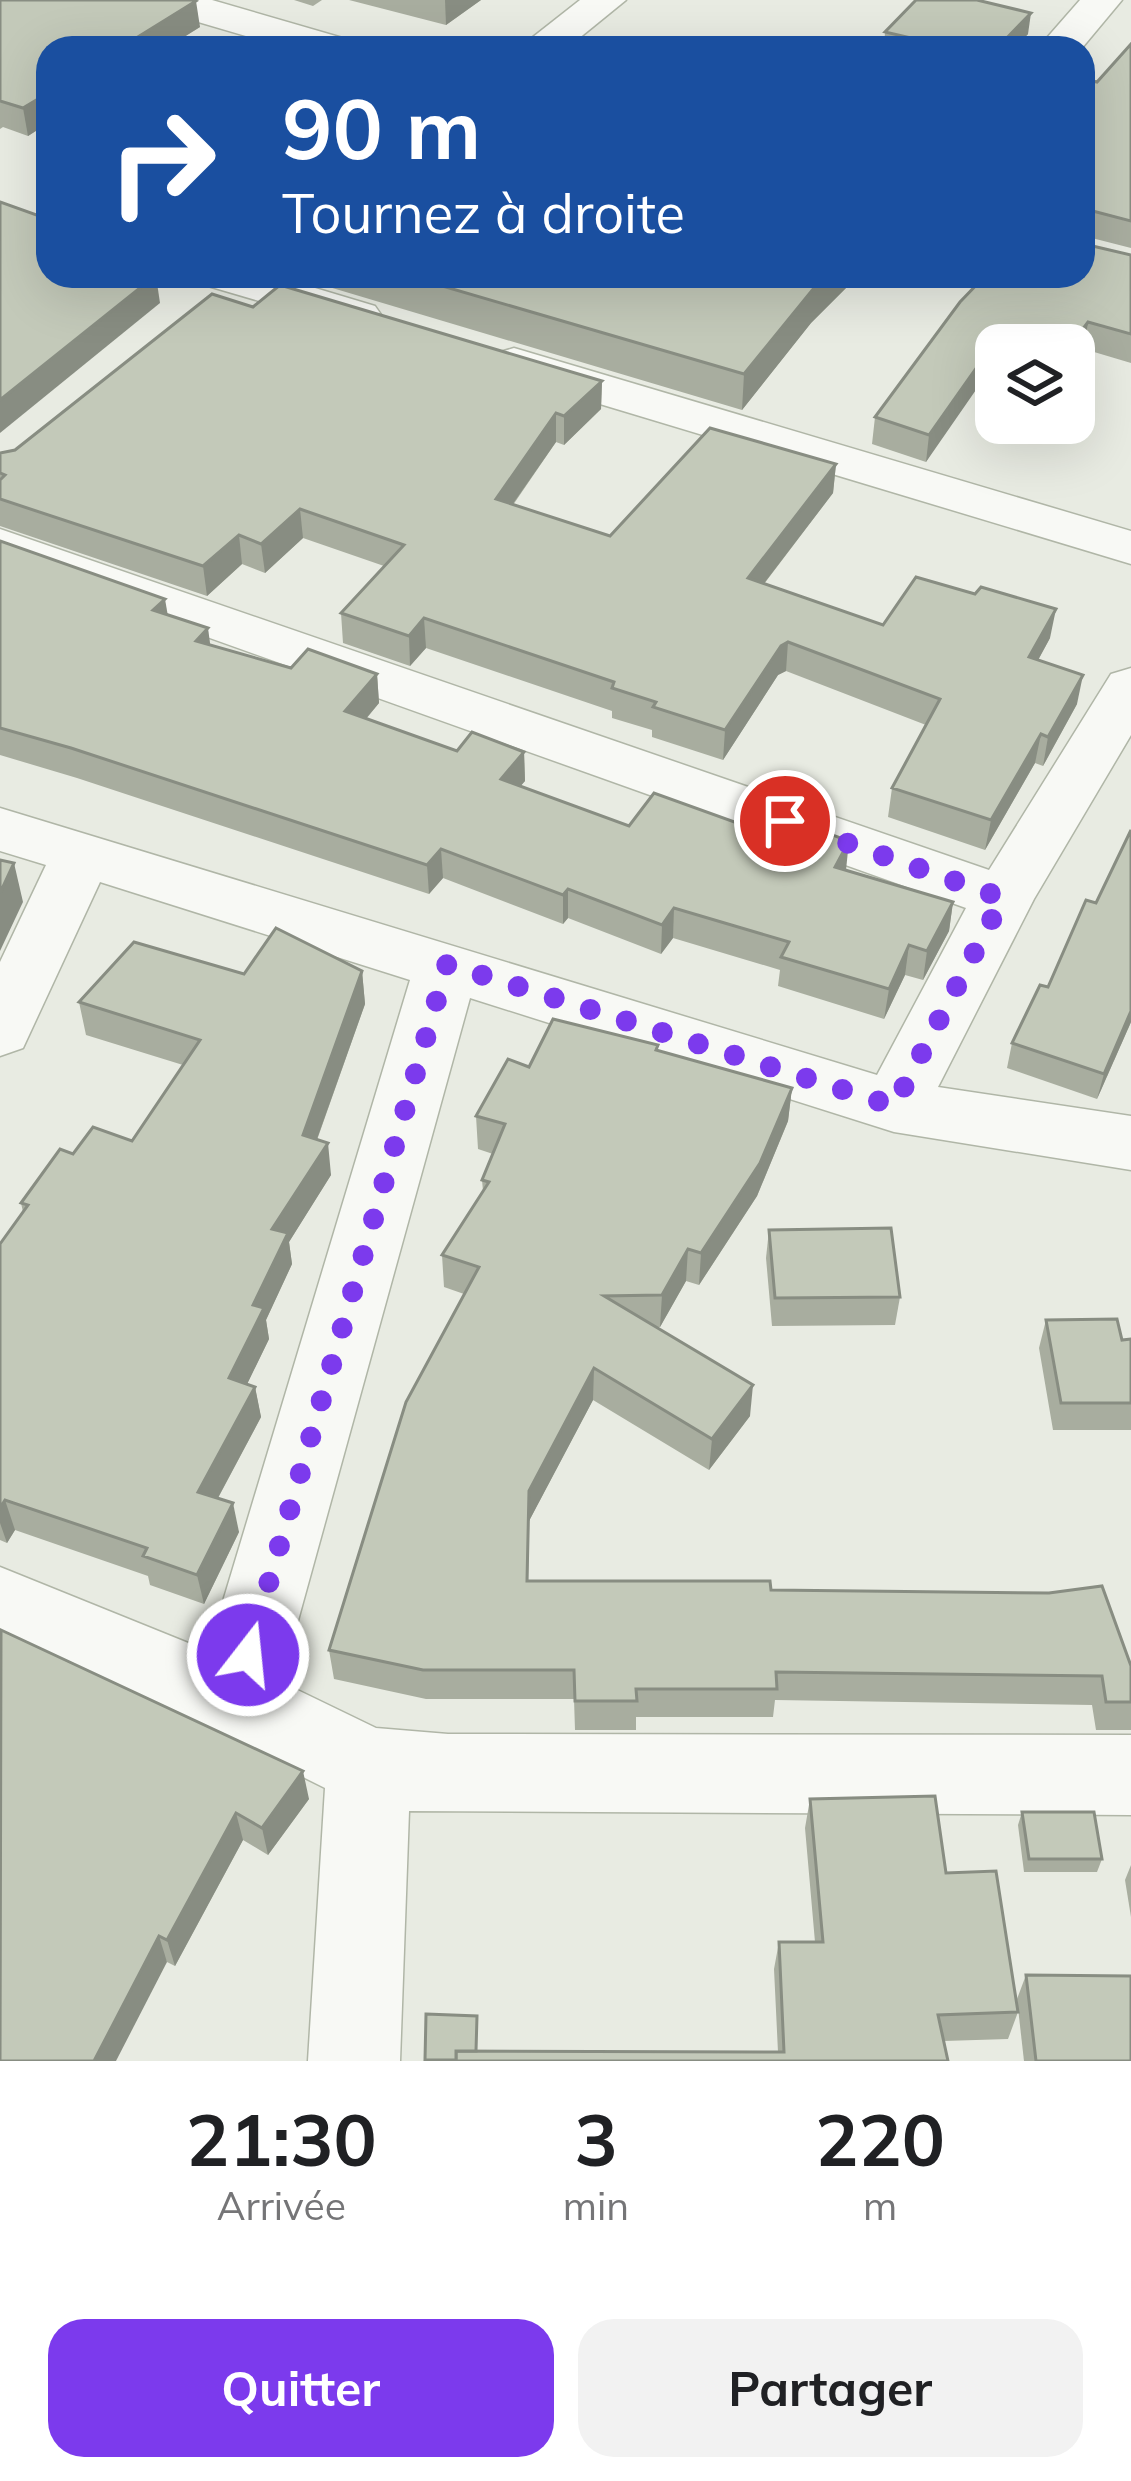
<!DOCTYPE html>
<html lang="fr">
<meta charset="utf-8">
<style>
body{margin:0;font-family:Mulish,sans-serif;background:#f2f2f2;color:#202124;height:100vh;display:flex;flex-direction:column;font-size:45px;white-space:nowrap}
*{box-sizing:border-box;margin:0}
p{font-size:39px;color:#757577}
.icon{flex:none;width:66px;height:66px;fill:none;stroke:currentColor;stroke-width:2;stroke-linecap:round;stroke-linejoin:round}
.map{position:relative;height:2061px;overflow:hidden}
.side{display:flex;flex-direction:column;background:#fff;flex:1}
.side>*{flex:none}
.hud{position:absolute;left:36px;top:36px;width:1059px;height:252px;border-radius:36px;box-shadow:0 12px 48px #0002;background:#1a4fa0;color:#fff;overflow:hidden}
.tools{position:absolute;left:975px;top:324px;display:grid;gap:24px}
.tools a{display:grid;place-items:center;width:120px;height:120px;border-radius:24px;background:#fff;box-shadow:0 12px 48px #0002;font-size:60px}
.pin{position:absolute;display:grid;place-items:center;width:102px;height:102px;color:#fff;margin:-51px;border:6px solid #fff;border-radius:50%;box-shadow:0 3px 12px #0007}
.me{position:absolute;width:132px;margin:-66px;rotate:16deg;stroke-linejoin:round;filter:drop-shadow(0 0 9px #0008)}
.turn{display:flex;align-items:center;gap:42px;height:252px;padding:0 48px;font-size:54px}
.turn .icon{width:156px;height:156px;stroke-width:2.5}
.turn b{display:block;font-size:84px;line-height:102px}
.eta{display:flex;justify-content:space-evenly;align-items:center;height:204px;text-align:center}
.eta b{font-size:72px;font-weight:700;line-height:84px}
.button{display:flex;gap:24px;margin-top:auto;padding:24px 48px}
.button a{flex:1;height:138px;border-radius:36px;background:#7c3aed;color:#fff;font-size:48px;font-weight:700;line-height:138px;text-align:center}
.button a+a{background:#f2f2f2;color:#202124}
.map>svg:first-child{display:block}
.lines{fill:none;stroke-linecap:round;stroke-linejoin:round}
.minor-casing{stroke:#b0b6a7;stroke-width:3}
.minor{fill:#f8f9f5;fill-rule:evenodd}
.wall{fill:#a8ad9f}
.shaded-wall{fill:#888d82}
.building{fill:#c3c9b9;stroke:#888d82;stroke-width:3}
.route{stroke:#7c3aed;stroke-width:21;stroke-dasharray:0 37.8}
</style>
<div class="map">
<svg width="1131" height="2061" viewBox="0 0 1131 2061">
<rect width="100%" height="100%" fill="#e8ebe2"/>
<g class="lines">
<defs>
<g id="minor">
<path d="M148,0H212L346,39L352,48H287L154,9Z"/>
<path d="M580,0H626L567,48H519Z"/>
<path d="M1080,0H1122L1082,48H1038Z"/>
<path d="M201,276H275L375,306L382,316L375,326L358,330L208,286Z"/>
<path d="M514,348L1131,531V564L497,373L489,363L497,353Z"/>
<path d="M0,529L989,870L1111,674L1131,668V735L1034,899L938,1087L1131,1116V1170L894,1132L470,998L281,1682L376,1728L448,1734L1131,1735V1815L409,1811L400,2061H308L325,1788L205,1728L0,1641V1567L208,1651L410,980L100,882L23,1048L0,1056V962L46,865L0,851V808L877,1075L966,908L0,563Z"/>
</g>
</defs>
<!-- minor casing -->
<use href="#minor" class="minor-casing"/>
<!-- minor -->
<use href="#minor" class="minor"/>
</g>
<!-- wall -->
<g class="wall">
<path d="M0,0L200,27L28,136L3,127L0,129Z"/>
<path d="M294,0H322L313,6Z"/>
<path d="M349,0H481L446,25Z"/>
<path d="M885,32L1028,34L1015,48H884Z"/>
<path d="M1131,44V248L1084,236V244L1131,255V363L1084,349L1074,361V345H996L926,462L872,444L875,417L1083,276V85L1097,82Z"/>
<path d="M318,276H858L811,323L742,410L319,284Z"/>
<path d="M253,307L602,381L601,409L564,445L556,442L513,505L610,536L836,464L833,493L764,584L883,625L1050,638L1038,660L1077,704L1043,766L1035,763L985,850L888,817L892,788L926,725L786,671L778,675L723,760L652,737V730L612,718V711L426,648L410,666L343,643L341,613L384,566L303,538L265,573L242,564L207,596L0,526V453L15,450Z"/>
<path d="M0,541L168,615L210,645L291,668L377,674L379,703L366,719L457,751L524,752L525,781L520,786L629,826L846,871L953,902L949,931L923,980L905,975L884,1019L778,986L780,970L673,938L661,954L568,918L563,924L443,878L429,894L77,778L0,755Z"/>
<path d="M362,971L365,1004L317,1140L331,1175L289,1242L292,1264L266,1320L269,1339L247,1384L255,1387L261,1417L218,1498L239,1532L204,1604L150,1585L148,1576L15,1530L7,1543L0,1540V1244L23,1212L21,1203L73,1154L132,1141L183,1065L86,1035L79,1002L244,974Z"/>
<path d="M1131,1022L1097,1099L1007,1068L1012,1043Z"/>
<path d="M658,1051L792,1088L788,1121L757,1196L699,1285L686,1281L660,1327H657L750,1416L709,1470L593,1400L529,1521L528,1581L771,1590L1131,1666V1730H1096L1092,1705L775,1700L773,1717H636V1730H575L574,1699H426L334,1679L329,1650L464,1294L444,1287L442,1255L483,1191L482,1180L493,1154L478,1149L476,1116L529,1067Z"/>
<path d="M769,1230L900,1297L895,1325L772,1326L766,1258Z"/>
<path d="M1046,1320L1122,1340L1131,1339V1430H1053L1039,1348Z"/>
<path d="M0,1632L309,1799L268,1855L243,1840L175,1966L167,1962Z"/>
<path d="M810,1799L946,1873L1018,2012L1008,2039L944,2041L948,2061H425L477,2016V2051L778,2052L774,1969L779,1942H815L805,1828Z"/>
<path d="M1022,1812L1102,1859L1097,1872H1024L1018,1825Z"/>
<path d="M1131,1865V1917L1125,1880Z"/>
<path d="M1026,1975L1131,2061H1024L1017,1999Z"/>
</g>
<!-- shaded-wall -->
<g class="shaded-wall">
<path d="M445,0H481L446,25Z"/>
<path d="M196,1L200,27L166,48H120Z"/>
<path d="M1031,13L1028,34L1015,48H997Z"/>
<path d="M48,93V123L28,136L23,108Z"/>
<path d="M156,276L160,303L0,433V400Z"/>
<path d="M826,276H858L811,323L742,410L744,374L814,288Z"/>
<path d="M1088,322L1084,349L1074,361V345H1071Z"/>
<path d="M1001,333L999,345H996V361L926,462L929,435Z"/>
<path d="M602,381L601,409L564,445V416Z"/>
<path d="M556,413V442L496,528V499Z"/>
<path d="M836,464L833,493L746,607L748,578Z"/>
<path d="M300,509L303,538L265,573L261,544Z"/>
<path d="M239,535L242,564L207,596L203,566Z"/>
<path d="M165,599L170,628L153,610Z"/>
<path d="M1056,609L1050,638L1024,686L1029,657Z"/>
<path d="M424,618L426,648L410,666L409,636Z"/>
<path d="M208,628L212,658L196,641Z"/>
<path d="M788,642L786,671L778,675L723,760L725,730L781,646Z"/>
<path d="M377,674L379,703L348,740L345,711Z"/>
<path d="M1083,675L1077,704L1043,766L1048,737Z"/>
<path d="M1041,734L1035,763L985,850L991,820Z"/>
<path d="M524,752L525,781L501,809V779Z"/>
<path d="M849,841L846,870L835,867Z"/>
<path d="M441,849L443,878L429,894L427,865Z"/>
<path d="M14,863L23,902L0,951V893Z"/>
<path d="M568,889V918L563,924V895Z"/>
<path d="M953,902L949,931L923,980L927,951Z"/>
<path d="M674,908L673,938L661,954L662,925Z"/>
<path d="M909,945L905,975L884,1019L889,989Z"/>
<path d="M362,971L365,1004L307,1167L303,1135Z"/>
<path d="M1131,1011V1022L1097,1099L1104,1074Z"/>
<path d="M792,1088L788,1121L757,1196L699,1285L701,1253Z"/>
<path d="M328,1143L331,1175L289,1242L292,1264L266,1320L269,1339L235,1409L229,1378L253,1305L272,1229Z"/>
<path d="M688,1249L686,1281L660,1327L662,1295Z"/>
<path d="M594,1368L593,1400L529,1521L528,1611L529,1491Z"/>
<path d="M753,1385L750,1416L709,1470L712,1439Z"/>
<path d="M255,1387L261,1417L205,1522L198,1492Z"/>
<path d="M5,1500L15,1530L7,1543L0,1523V1508Z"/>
<path d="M233,1503L239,1532L204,1604L197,1575Z"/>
<path d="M303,1771L309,1799L268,1855L262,1828Z"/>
<path d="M236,1813L243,1840L175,1966L167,1940Z"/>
<path d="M159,1936L167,1962L116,2061H94Z"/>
</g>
<!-- building -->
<g class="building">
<path d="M0,0H194L196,1L120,48H48V93L23,108L0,101Z"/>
<path d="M916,0H977L1031,13L997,48H954L885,32Z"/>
<path d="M1131,44V221L1085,209L1084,244L1131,255V334L1088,322L1071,345H1044L1001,333L929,435L875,417L960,302L985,276H1083V85L1088,80L1097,82Z"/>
<path d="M0,202L48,219V276H155L0,400Z"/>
<path d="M408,276H826L814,288L744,374Z"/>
<path d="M280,285L602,381L564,416L556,413L496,499L610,536L710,428L836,464L748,578L883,625L916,577L975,594L981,587L1056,609L1029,657L1083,675L1048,737L1041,734L991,820L892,788L940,699L788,642L781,646L725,730L653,707L656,702L612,688L614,682L424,618L409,636L341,613L404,545L300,509L261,544L239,535L203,566L0,499V480L5,475L0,473V453L15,450L212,294L253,307Z"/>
<path d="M0,541L165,599L153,610L208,628L196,641L291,668L308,649L377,674L345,711L457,751L472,732L524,752L501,779L629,826L654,793L790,842L800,823L849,841L835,867L953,902L927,951L909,945L889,989L781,957L789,942L674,908L662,925L568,889L563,895L441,849L427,865L71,748L0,728Z"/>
<path d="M1131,830V1011L1104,1074L1012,1043L1040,985L1048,987L1086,900L1096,903Z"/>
<path d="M0,860L14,863L0,893Z"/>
<path d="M276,928L362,971L303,1135L328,1143L272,1229L288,1233L253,1305L264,1308L229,1378L255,1387L198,1492L233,1503L197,1575L143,1556L147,1548L5,1500L0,1508V1244L28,1205L21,1203L60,1149L73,1154L93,1127L132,1141L200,1040L79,1002L134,942L244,974Z"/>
<path d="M553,1019L658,1045L656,1050L792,1088L760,1163L701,1253L688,1249L662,1295L604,1296L753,1385L712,1439L594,1368L529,1491L527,1581H770L771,1590L1049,1593L1102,1586L1131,1666V1702H1106L1102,1676L776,1672L777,1689H636L637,1701H575L574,1670H423L329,1650L406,1402L479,1267L442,1255L489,1182L482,1180L505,1124L476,1116L508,1059L529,1067Z"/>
<path d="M891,1228L900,1297L775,1298L769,1230Z"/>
<path d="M1117,1319L1122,1340L1131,1339V1403H1061L1046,1320Z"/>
<path d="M1,1630L303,1771L262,1828L236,1813L167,1940L159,1936L94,2061H0Z"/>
<path d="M935,1796L946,1873L996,1871L1018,2012L938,2015L948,2061H456V2051L784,2052L779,1942H823L810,1799Z"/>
<path d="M1022,1812H1094L1102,1859H1029Z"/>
<path d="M1026,1975L1131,1976V2061H1036Z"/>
<path d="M426,2014L477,2016L476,2051H456V2060H425Z"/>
</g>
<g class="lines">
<!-- route -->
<path class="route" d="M248,1655L447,964L894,1106L1003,898L785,821"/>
</g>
</svg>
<div class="tools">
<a><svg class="icon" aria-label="layers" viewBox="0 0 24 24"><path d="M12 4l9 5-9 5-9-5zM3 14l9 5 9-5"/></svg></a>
</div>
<div class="pin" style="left:785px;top:821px;background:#d93025"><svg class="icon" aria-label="arrive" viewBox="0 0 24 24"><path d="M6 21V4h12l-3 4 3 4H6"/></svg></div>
<svg class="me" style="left:248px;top:1655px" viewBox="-20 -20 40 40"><circle r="17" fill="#7c3aed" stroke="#fff" stroke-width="3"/><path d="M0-11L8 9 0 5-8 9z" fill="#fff"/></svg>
<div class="hud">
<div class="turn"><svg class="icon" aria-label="right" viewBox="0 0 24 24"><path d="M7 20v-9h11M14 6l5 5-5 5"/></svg><div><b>90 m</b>Tournez à droite</div></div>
</div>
</div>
<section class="side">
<div class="eta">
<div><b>21:30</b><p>Arrivée</p></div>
<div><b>3</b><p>min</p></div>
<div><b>220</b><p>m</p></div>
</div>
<div class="button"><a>Quitter</a><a>Partager</a></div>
</section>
